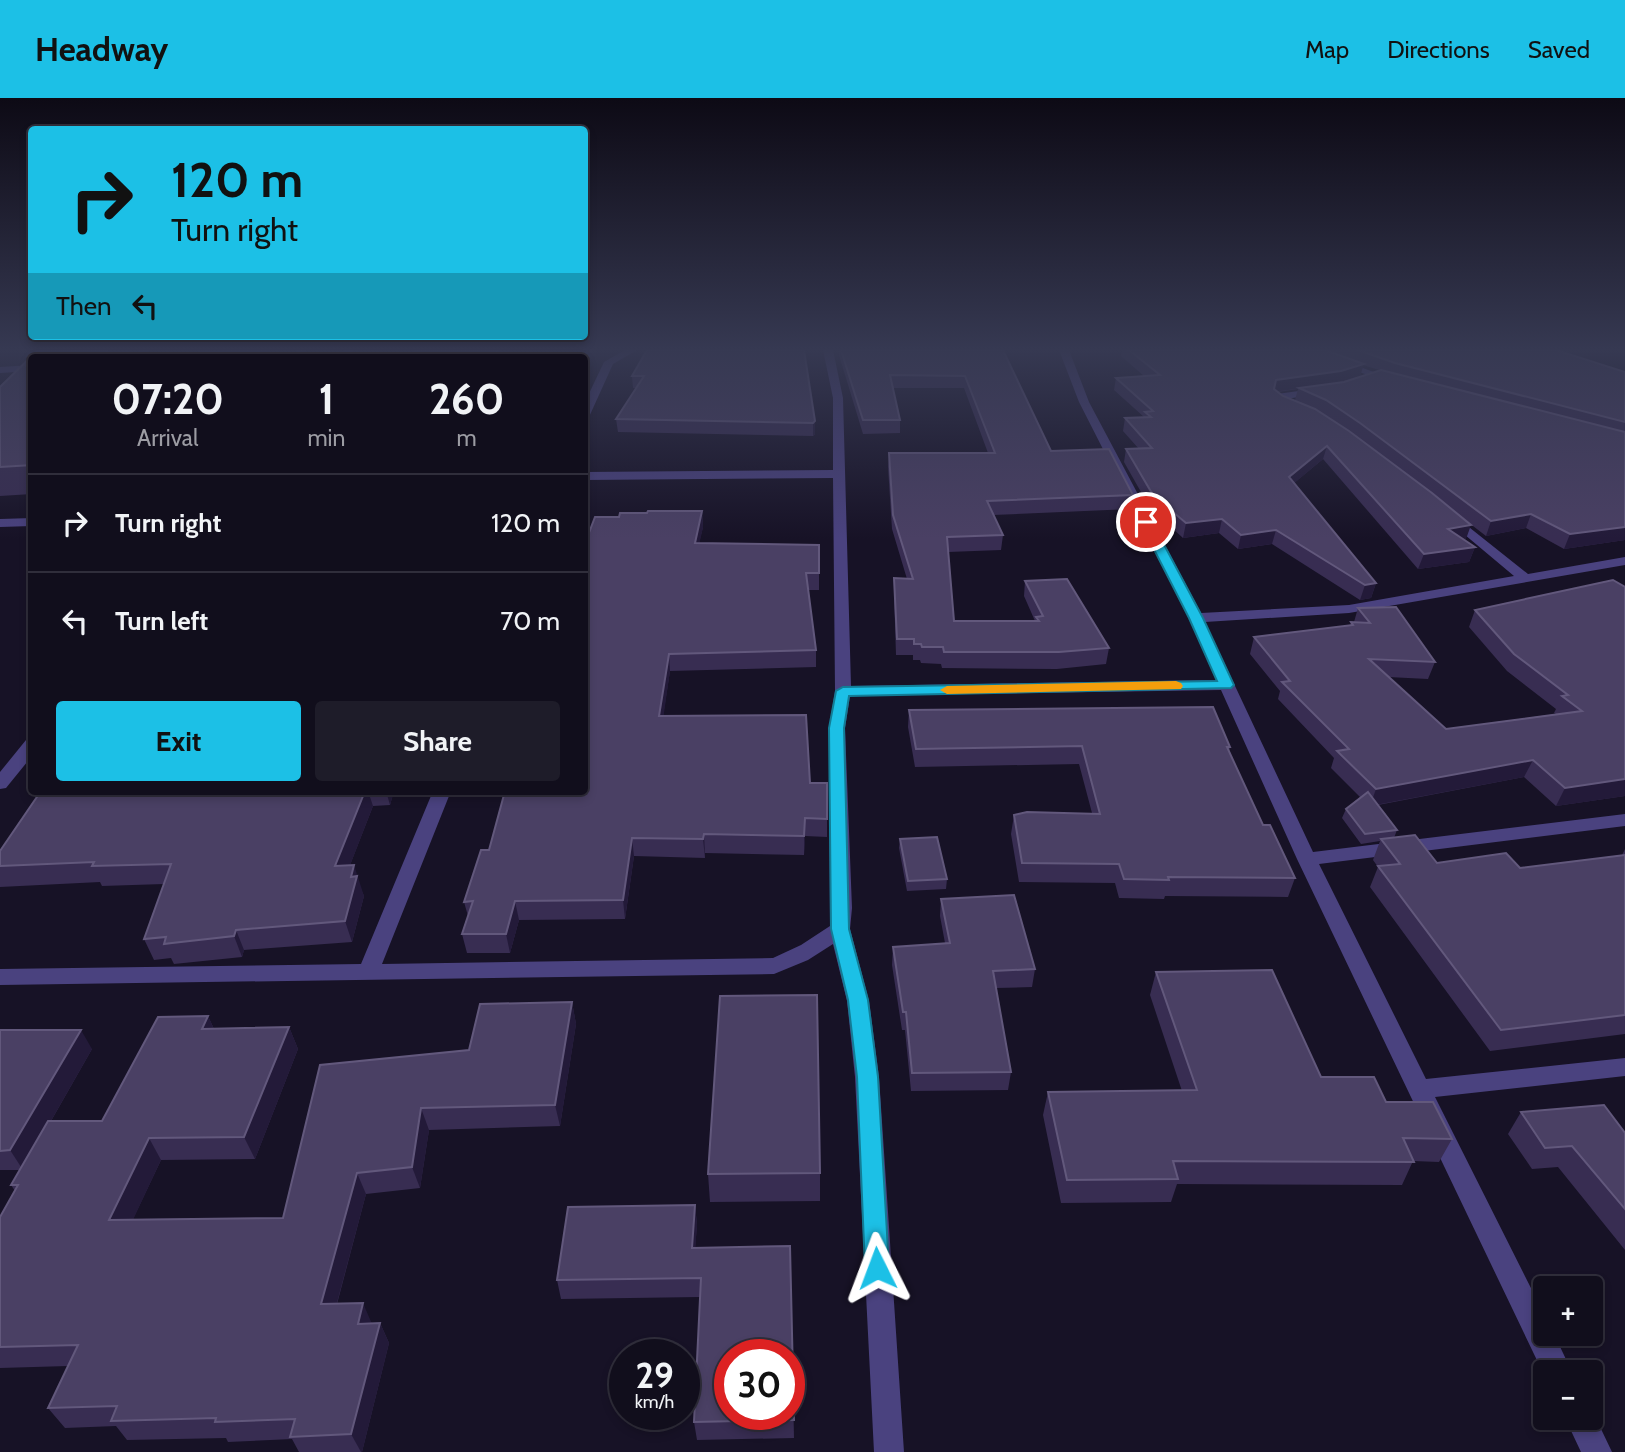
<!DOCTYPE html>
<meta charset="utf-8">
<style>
body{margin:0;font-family:Cabin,sans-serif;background:#1e1c29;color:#f1f3f6;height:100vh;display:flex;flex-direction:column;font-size:26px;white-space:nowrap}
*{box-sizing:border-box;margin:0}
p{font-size:23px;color:#9c9ca3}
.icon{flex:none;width:38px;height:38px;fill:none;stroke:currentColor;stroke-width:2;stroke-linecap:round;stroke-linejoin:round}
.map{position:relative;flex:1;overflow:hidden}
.drawer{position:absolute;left:28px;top:256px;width:560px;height:441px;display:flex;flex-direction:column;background:#110e1c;border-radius:7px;box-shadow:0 4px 10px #0003,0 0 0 2px #302e3b}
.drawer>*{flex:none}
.hud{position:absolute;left:28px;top:28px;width:560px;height:214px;border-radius:7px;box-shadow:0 4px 10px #0003,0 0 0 2px #302e3b;background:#1cc0e6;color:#111;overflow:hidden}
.fabs{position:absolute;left:1533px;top:1178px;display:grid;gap:14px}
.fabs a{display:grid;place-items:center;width:70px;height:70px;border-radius:7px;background:#110e1c;box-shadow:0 4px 10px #0003,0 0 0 2px #302e3b;font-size:35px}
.speed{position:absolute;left:609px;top:1241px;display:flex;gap:14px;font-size:35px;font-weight:700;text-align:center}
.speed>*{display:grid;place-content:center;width:91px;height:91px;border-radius:50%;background:#110e1c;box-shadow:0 4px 10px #0003,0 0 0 2px #302e3b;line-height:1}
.speed small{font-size:18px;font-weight:400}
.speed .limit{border:10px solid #d22;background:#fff;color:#111}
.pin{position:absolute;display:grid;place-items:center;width:60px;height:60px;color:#fff;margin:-30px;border:4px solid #fff;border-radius:50%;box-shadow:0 2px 7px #0007}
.me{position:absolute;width:77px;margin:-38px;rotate:357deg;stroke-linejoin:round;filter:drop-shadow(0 0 5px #0008)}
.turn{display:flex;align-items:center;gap:24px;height:147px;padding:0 28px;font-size:32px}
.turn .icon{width:91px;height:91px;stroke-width:2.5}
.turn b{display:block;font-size:49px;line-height:60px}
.then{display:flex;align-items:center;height:66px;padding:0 28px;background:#0003;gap:14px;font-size:26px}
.eta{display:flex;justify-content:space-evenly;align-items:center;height:119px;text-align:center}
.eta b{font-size:42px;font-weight:800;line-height:49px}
.primary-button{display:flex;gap:14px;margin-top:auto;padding:14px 28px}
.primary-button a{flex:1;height:80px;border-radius:7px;background:#1cc0e6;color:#111;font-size:28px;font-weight:800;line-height:80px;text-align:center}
.primary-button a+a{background:#1e1c29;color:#f1f3f6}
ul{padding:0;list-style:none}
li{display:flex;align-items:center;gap:21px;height:98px;padding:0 28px;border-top:2px solid #302e3b}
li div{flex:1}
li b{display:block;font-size:26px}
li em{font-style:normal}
header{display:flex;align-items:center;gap:42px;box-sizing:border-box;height:98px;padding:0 35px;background:#1cc0e6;color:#111}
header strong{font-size:33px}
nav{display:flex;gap:38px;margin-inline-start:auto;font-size:24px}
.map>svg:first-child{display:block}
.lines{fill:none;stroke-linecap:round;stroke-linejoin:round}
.service{fill:#4a427f;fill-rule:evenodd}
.minor{fill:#4a427f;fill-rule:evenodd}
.wall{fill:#382d52;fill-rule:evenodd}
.shaded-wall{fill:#231a39}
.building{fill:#4a4064;stroke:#62587c;stroke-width:2;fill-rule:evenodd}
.route{fill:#1cc0e6;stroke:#127d96;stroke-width:2}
.slow{fill:#f59e0b}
</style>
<header>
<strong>Headway</strong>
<nav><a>Map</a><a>Directions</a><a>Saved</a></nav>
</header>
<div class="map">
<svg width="1625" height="1354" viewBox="0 0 1625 1354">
<rect width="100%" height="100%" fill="#171226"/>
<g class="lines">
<!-- service -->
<g class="service">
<path d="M139,252H149L148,259H138Z"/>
<path d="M228,252H271L266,255L162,259L167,256Z"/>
<path d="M296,252H306L308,259H298Z"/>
<path d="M32,267V273L0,275V269Z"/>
<path d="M32,420V428L0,429V421Z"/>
</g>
<!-- minor -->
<g class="minor">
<path d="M344,252H354L348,259H338Z"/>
<path d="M625,252H637L613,266L589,319L584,322V306L604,264Z"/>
<path d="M823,252H833L843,300L851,588L1217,582L1189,520L1079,304L1059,252H1069L1089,304L1201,515L1349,507L1514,478L1446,421L1444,418L1450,414L1528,476L1625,459V467L1349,515L1205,524L1313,754L1625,716V728L1319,766L1426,981L1625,960V978L1435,999L1545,1218V1236H1554L1572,1274H1545V1279L1297,761L1221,592L850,598L845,630L852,810L850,831L869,903L879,979L904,1354H874L855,979L847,903L833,846L808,862L774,876L0,887V871L361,866L433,693H451L382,866L773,860L801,847L830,828L829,630L835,593L833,380L584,382V374L833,372V300Z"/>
<path d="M1299,252H1313L1396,282L1387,284Z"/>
<path d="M1320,290L1324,291V295L1286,301L1294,308L1289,311L1272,299L1277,296Z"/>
<path d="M32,641V658L6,690L0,691V674L26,642Z"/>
<path d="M1591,1310L1612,1354H1581L1565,1320H1591Z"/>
</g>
</g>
<!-- wall -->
<g class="wall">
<path d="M38,252H132L127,259H32V396L0,398V289Z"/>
<path d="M647,252L815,323V336L813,338L618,334L616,321L636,290H633L632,278Z"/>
<path d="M839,252H1003L1051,353L1133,397L1131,411L993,417L1003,437L1001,452L948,454L954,523H1035L1024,498L1025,483L1109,550L1106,566L1057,571L942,570L941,566L921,565L920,562H913V557H896L894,496V480L907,481L892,431L888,369L889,355H988L964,290H893L900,322V335L863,336L839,257Z"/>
<path d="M1122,252H1556L1625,274V442L1564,451L1526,430L1486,438L1460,418L1466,441L1464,442L1475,449L1469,464L1418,471L1323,361L1294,385L1376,485L1371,500L1360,502L1272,446L1238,451L1219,435L1183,440L1150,410L1124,364L1126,351H1139L1123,333L1125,320L1144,319L1114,292L1116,280L1144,278L1121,258ZM1363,267L1379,272L1344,284L1339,285L1360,278ZM1298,291L1295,302L1283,298L1278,294ZM1319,313L1356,338L1387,362Z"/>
<path d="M702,413L703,429L699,445L819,447V492H808L816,552V569L670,573L663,618L810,685H827V739L805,738L804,757L705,755V760L634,758L625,821L519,822L510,855H467L462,836L468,818L464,804L489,752L584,693L619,419L647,415Z"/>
<path d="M1625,489V698L1556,708L1524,679L1378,707L1397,732L1394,740L1437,765L1520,770L1622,757L1625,751V936L1490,953L1370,789L1378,769L1373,762L1380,743L1361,746L1342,720L1346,711L1361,700L1331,670L1334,660L1278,601L1280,593L1250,556L1254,539L1350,528L1351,524H1354L1358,510L1435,564L1428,581L1388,579L1446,631L1556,616L1554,615L1556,611L1507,573L1469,529L1475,512Z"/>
<path d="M909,612L1230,649L1229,653L1263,727L1295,780L1288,799L1165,798L1164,801L1119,800L1115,785L1019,784L1011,736L1014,717L1092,715L1079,666L915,669L908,629Z"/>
<path d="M41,693H394L390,707L373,708L350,767L364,798L352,844L244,852L242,859L174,866L171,860L154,862L144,841L164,786L102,788L100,784L0,789V753Z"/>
<path d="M900,741L947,781L946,791L907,793L899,750Z"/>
<path d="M941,801L1035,871L1032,889L996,890L1011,974L1008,992L911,993L905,932H902L892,867L893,849L945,845L940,818Z"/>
<path d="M1156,874L1321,979L1386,1004L1452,1041L1439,1064L1413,1063L1402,1087L1177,1086L1171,1104L1061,1105L1043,1017L1048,994L1182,993L1150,897Z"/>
<path d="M572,904L576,926L560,1028L429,1032L420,1090L366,1096L337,1206L372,1225H380L389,1245L362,1354H299L292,1341L228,1344L226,1340L127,1342L116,1328L65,1330L48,1310L68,1268L0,1270V1119L15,1093L11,1087L20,1072H0V932L92,951L51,1023H102L208,918L214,931L289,929L298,951L255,1061L161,1062L133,1121L283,1120L469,952Z"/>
<path d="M1521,1014L1625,1035V1152L1558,1069L1532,1071L1508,1036Z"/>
<path d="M820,1075V1103L710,1104L708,1076Z"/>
<path d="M695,1107L697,1127L695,1150L790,1148L794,1340L697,1342L694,1324L700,1199L561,1201L557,1182Z"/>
</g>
<!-- shaded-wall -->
<g class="shaded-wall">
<path d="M107,252H132L127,259H101Z"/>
<path d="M498,252H511L506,259H493Z"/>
<path d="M1364,266L1360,278L1337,285L1273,294L1276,282Z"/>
<path d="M815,323V336L813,338V325Z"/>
<path d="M1327,348L1323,361L1286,392L1289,379Z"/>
<path d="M702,413L703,429L696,461L695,445Z"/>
<path d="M1531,416L1526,430L1486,438L1491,423Z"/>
<path d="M1222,421L1219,435L1183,440L1186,425Z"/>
<path d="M1471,427L1466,441L1443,446L1448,431Z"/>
<path d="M1625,429V442L1564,451L1570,436Z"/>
<path d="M1276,432L1272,446L1238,451L1241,437Z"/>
<path d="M1475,449L1469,464L1418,471L1424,456Z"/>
<path d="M1376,485L1371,500L1360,502L1365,487Z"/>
<path d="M669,556L670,573L661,636L659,618Z"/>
<path d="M1533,662L1524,679L1370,708L1376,691Z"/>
<path d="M1625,681V698L1556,708L1565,690Z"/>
<path d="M365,693H368L373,708L342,788L335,768Z"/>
<path d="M386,693H394L390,707Z"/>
<path d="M805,720V738L804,757V738Z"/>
<path d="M704,736L705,755V760L703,741Z"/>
<path d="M632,740L634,758L625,821L623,802Z"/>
<path d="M354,767L364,798L352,844L345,823L351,779Z"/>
<path d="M515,803L519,822L510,855L506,836Z"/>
<path d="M236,832L244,852L242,859L234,838Z"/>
<path d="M572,904L576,926L560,1028L555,1007Z"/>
<path d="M208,918L218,940L202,931Z"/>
<path d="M289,929L298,951L255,1061L244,1039Z"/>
<path d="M81,932L92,951L23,1072L10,1052Z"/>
<path d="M421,1010L429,1032L420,1090L412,1069Z"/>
<path d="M149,1040L161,1062L123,1143L109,1122Z"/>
<path d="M357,1075L366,1096L331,1227L321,1206Z"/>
<path d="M695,1107L697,1127L694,1169L692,1150Z"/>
<path d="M363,1205L372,1226H358Z"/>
<path d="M380,1225L389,1245L362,1354H361L351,1336Z"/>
</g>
<!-- building -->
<g class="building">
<path d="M38,252H107L101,259H32V367L0,369V289Z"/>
<path d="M416,252H498L493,259H410Z"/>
<path d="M647,252H804L815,323L813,325L616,321L644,278H632Z"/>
<path d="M841,252H1003L1051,353L1109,351L1133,397L987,403L1003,437L947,439L954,523H1039L1036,519L1043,518L1025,483L1067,481L1109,550L1059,554H944L943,549H922L921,546H914V541H897L894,480L913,481L893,417L889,355H995L965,278L890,277L900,322H863Z"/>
<path d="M1129,252H1325L1364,266L1341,273L1276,282L1274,291L1283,298L1315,311L1349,333L1432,395L1471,427L1448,431L1475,449L1424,456L1327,348L1289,379L1376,485L1365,487L1276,432L1241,437L1222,421L1186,425L1153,397L1126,351L1152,350L1125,320L1151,319L1145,314L1153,313L1116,280L1160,277Z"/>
<path d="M1358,252H1556L1625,274V324L1395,265Z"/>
<path d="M1381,272L1625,334V429L1570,436L1531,416L1491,423L1360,325L1326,302L1299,290L1344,284Z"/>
<path d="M648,413H702L695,445L819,447V475H806L816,552L669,556L659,618L806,617L810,685H827V721L805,720L804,738L704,736L703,741L632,740L623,802L515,803L506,836H462L473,803L464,804L481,752H489L505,693H584V448L595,419H619L620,415H647Z"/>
<path d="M1613,482L1625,489V681L1565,690L1533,662L1376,691L1337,653L1349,651L1282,584L1290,583L1254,539L1353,527L1351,524L1370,525L1358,510L1396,509L1435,564L1369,561L1446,631L1582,613L1562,598L1568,597L1514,556L1475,512Z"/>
<path d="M1213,609L1230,649H1227L1263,727H1270L1295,780L1168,779L1169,782L1124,781L1119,766L1022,765L1014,717L1027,714L1100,716L1082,648L916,651L909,612Z"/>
<path d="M41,693H365L335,768L354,767L351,779L357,778L345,823L236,832L234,838L172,845L164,846L166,839L144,841L171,766L92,768L94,764L0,768V753Z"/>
<path d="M1368,694L1397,732L1365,736L1346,711Z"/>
<path d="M1415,737L1437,765L1506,755L1520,770L1625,757V917L1501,932L1378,768L1400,766L1381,741Z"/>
<path d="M937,739L947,781L908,783L900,741Z"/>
<path d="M1014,797L1035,871L993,873L1011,974L912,975L906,914H903L893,849L950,845L941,801Z"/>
<path d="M1272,872L1321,979H1374L1386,1004H1433L1452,1041L1403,1040L1414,1064L1173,1063L1178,1081L1067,1082L1048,994L1197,992L1156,874Z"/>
<path d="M817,897L820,1075L708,1076L720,898Z"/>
<path d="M572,904L555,1007L421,1010L412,1069L357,1075L321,1206L363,1205L358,1226L380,1225L351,1336L290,1339L295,1321L215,1324L216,1320L111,1323L117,1308L48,1310L78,1247L0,1249V1119L18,1087H11L48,1023H102L158,919L208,918L202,931L289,929L244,1039L149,1040L109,1122L283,1120L320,967L469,952L480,906Z"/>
<path d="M0,932H81L10,1052L0,1053Z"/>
<path d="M1604,1007L1625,1035V1111L1572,1048L1545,1050L1521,1014Z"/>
<path d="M695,1107L692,1150L790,1148L794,1322L694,1324L701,1180L557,1182L568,1109ZM730,1256H789V1316H730Z"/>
</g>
<!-- sky -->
<linearGradient id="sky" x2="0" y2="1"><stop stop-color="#0d0a15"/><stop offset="0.57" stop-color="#363952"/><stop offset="1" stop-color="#363952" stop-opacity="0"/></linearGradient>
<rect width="1625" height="441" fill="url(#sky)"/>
<!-- route -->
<path class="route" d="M1146,421L1152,424L1203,520L1234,587L1231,590L849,598L844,630L849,831L868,902L878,979L889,1170L886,1178L877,1181L869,1178L865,1170L857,979L848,902L831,831L829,630L836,593L843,589L1217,583L1189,520L1140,424Z"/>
<!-- slow -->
<path class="slow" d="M1176,583L1181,585L1183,588L1181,591L947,596L940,592L947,588Z"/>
</svg>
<div class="fabs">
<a>+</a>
<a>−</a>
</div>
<div class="speed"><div>29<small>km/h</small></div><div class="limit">30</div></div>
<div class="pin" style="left:1146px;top:424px;background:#d93025"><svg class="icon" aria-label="arrive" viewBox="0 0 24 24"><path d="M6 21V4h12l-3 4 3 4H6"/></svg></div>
<svg class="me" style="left:877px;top:1170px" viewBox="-20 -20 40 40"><path d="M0-17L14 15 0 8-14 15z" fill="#1cc0e6" stroke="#fff" stroke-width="4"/></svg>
<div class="hud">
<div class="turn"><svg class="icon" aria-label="right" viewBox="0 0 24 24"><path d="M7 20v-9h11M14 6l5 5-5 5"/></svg><div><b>120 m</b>Turn right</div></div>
<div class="then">Then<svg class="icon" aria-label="left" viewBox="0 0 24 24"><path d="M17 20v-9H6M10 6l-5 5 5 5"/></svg></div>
</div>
<section class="drawer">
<div class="eta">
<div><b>07:20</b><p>Arrival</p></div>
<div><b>1</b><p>min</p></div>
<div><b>260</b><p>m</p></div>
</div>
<ul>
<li><svg class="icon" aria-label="right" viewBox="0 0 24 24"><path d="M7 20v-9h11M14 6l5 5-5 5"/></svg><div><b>Turn right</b></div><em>120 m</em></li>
<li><svg class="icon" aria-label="left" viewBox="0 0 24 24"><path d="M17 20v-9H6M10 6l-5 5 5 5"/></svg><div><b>Turn left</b></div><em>70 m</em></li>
</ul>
<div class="primary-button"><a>Exit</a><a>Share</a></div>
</section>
</div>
